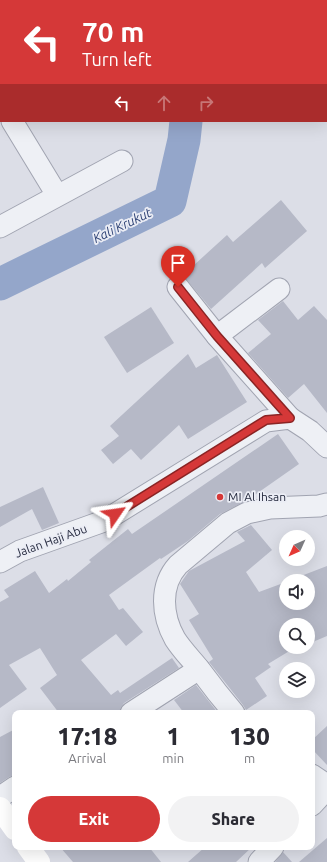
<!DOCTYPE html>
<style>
body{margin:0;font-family:Ubuntu,sans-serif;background:#f2f2f3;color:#2b2b33;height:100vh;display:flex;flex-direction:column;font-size:15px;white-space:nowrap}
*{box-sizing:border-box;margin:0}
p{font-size:13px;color:#7c7c81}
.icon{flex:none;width:22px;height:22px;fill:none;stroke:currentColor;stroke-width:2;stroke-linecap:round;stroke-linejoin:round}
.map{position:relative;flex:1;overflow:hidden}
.details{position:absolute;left:12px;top:710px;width:303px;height:140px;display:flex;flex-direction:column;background:#fff;border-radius:8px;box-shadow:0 4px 16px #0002}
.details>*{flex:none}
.guide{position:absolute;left:0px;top:0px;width:327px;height:122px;box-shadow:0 4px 16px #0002;background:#d53838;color:#fff;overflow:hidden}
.needle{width:26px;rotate:225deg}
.controls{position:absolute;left:279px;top:530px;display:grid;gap:8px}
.controls a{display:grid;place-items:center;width:36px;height:36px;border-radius:50%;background:#fff;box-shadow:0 4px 16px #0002;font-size:20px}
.pin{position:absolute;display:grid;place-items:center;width:34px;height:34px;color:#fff;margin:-41px -17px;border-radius:50% 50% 50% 0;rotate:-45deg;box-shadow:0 0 4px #0007}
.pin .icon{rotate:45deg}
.me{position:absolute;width:44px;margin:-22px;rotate:58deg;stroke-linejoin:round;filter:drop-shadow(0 0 3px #0008)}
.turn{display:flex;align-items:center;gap:14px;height:84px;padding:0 16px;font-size:18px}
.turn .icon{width:52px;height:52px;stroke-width:2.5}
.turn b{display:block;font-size:28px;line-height:34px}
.lanes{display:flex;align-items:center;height:38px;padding:0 16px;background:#0003;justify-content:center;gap:20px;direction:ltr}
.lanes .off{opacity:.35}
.eta{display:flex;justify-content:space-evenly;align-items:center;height:68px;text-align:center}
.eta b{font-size:24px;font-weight:800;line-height:28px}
.button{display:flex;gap:8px;margin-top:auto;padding:8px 16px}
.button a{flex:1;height:46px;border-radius:24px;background:#d53838;color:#fff;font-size:16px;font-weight:800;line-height:46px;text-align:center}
.button a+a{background:#f2f2f3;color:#2b2b33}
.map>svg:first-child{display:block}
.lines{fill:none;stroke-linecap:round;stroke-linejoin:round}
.river{stroke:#94a6ca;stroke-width:33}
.building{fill:#b6b9c7}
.street-casing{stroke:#a1a4b1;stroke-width:23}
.street{stroke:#eef0f5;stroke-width:21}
.secondary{stroke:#fff;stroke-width:22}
.route-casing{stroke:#8a2424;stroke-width:10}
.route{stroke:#d53838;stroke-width:7}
.poi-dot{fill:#d53838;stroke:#ebedf5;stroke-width:1.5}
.labels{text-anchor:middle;stroke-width:3.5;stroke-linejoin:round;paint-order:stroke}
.poi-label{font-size:12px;fill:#252a3e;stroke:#ebedf5;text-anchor:start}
.street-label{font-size:12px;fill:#252a3e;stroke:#ebedf5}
.water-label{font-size:13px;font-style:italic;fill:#2d4174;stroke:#ebedf5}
</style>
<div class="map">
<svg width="327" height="862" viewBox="0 0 327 862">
<rect width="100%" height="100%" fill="#dcdee7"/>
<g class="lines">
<!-- river -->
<g class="river">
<path d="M326,69L327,70"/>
<path d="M0,284L170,201L184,140L186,121"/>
</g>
</g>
<!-- building -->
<g class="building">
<path d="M281,200L307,231L265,268L262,263L211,309L187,280L182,276L227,235L233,242Z"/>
<path d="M283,301L298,320L314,306L327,320V413L304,384L288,398L248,353L271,334L258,320Z"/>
<path d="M151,307L174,343L127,373L104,337Z"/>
<path d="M188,354L196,368L217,355L247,402L188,439L179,425L141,460L131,449L113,464L101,450L119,436L110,426Z"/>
<path d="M278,434L299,464L246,501L220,514L188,541L161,559L160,558L109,595L119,610L123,608L143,632L126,646L116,634L81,660L111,695L118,690L120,693L172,658L179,668L124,703L121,707L119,713H59L40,688L57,675L40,648L9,665L27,689L0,708V602L9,597L4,590L35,571L49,593L67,579L68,581L91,562L89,560L128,529L132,534Z"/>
<path d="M43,487L59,523L42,530L32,509L0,527V507Z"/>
<path d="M251,525L272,550L246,572L259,592L286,582V603H308V581H288L327,566V636L308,644V625H286V647H296L268,664L271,667L255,678L267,696L246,710L243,705L209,662L213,659L189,620L199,614L180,584L189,571L245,541L237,532Z"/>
<path d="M196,685L218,713H184L174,700Z"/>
<path d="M327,726V765L312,749V740Z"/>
<path d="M15,729V775L9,777L0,783V737Z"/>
<path d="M327,838V862H299Z"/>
<path d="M60,847H149L161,862H73Z"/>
<path d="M205,847H257L254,850L252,847L236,862H188Z"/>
<path d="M283,852L292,862H275Z"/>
</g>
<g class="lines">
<defs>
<g id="street">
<path d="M293,0V1"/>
<path d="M0,102L1,103"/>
<path d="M12,121L57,195"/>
<path d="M0,227L122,161"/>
<path d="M178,287L217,336L290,418"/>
<path d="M217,336L279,289"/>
<path d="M0,562L20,551L104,521L266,421L290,418L310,431L327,447"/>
<path d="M131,713L199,669"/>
<path d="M234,713C222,699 211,685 200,670C192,660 182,650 175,639C162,616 159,586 178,565L228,523L247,513L270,508L319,506L327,504"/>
<path d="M312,775L327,785"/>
<path d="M0,797L15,787"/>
<path d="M312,805L327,789"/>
<path d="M259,862L273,847"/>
</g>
</defs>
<!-- street casing -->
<use href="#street" class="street-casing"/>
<!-- street -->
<use href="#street" class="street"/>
<!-- secondary -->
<g class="secondary">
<path d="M0,808L15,829"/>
<path d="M28,847L39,862"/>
</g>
</g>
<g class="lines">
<defs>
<path id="route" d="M115,514L266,420L290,418L217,336L178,287"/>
</defs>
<!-- route casing -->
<use href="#route" class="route-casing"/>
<!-- route -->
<use href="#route" class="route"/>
</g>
<!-- markers -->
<circle class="poi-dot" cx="220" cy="497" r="4"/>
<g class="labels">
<!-- poi labels -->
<g class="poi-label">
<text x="228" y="501">MI Al Ihsan</text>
</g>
<!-- street labels -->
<g class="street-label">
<text transform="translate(51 541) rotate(-20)" y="4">Jalan Haji Abu</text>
</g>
<!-- water labels -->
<g class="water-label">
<text transform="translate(122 225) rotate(-26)" y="5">Kali Krukut</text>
</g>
</g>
</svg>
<div class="controls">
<a><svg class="needle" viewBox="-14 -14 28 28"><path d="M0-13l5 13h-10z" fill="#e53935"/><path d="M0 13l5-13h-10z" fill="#7c7c81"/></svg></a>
<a><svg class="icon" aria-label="sound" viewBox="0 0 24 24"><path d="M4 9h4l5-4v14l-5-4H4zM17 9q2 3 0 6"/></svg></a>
<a><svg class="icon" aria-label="search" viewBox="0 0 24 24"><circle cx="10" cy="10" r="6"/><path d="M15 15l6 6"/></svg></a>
<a><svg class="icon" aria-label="layers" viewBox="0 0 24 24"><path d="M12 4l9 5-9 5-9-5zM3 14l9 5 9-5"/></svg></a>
</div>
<div class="pin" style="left:178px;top:287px;background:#d93025"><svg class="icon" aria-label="arrive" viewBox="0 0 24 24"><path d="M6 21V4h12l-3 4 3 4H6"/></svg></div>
<svg class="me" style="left:115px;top:514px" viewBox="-20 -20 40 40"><path d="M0-17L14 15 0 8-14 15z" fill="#d53838" stroke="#fff" stroke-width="4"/></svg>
<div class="guide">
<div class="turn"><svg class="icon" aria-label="left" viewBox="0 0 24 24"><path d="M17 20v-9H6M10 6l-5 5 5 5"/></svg><div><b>70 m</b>Turn left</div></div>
<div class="lanes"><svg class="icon" aria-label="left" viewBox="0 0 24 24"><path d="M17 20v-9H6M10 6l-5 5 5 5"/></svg><svg class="icon off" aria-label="ahead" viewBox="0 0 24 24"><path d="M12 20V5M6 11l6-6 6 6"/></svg><svg class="icon off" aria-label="right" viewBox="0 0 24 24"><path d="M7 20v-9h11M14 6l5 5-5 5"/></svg></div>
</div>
<section class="details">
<div class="eta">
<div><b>17:18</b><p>Arrival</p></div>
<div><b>1</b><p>min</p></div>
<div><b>130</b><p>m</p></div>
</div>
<div class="button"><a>Exit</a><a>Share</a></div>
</section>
</div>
